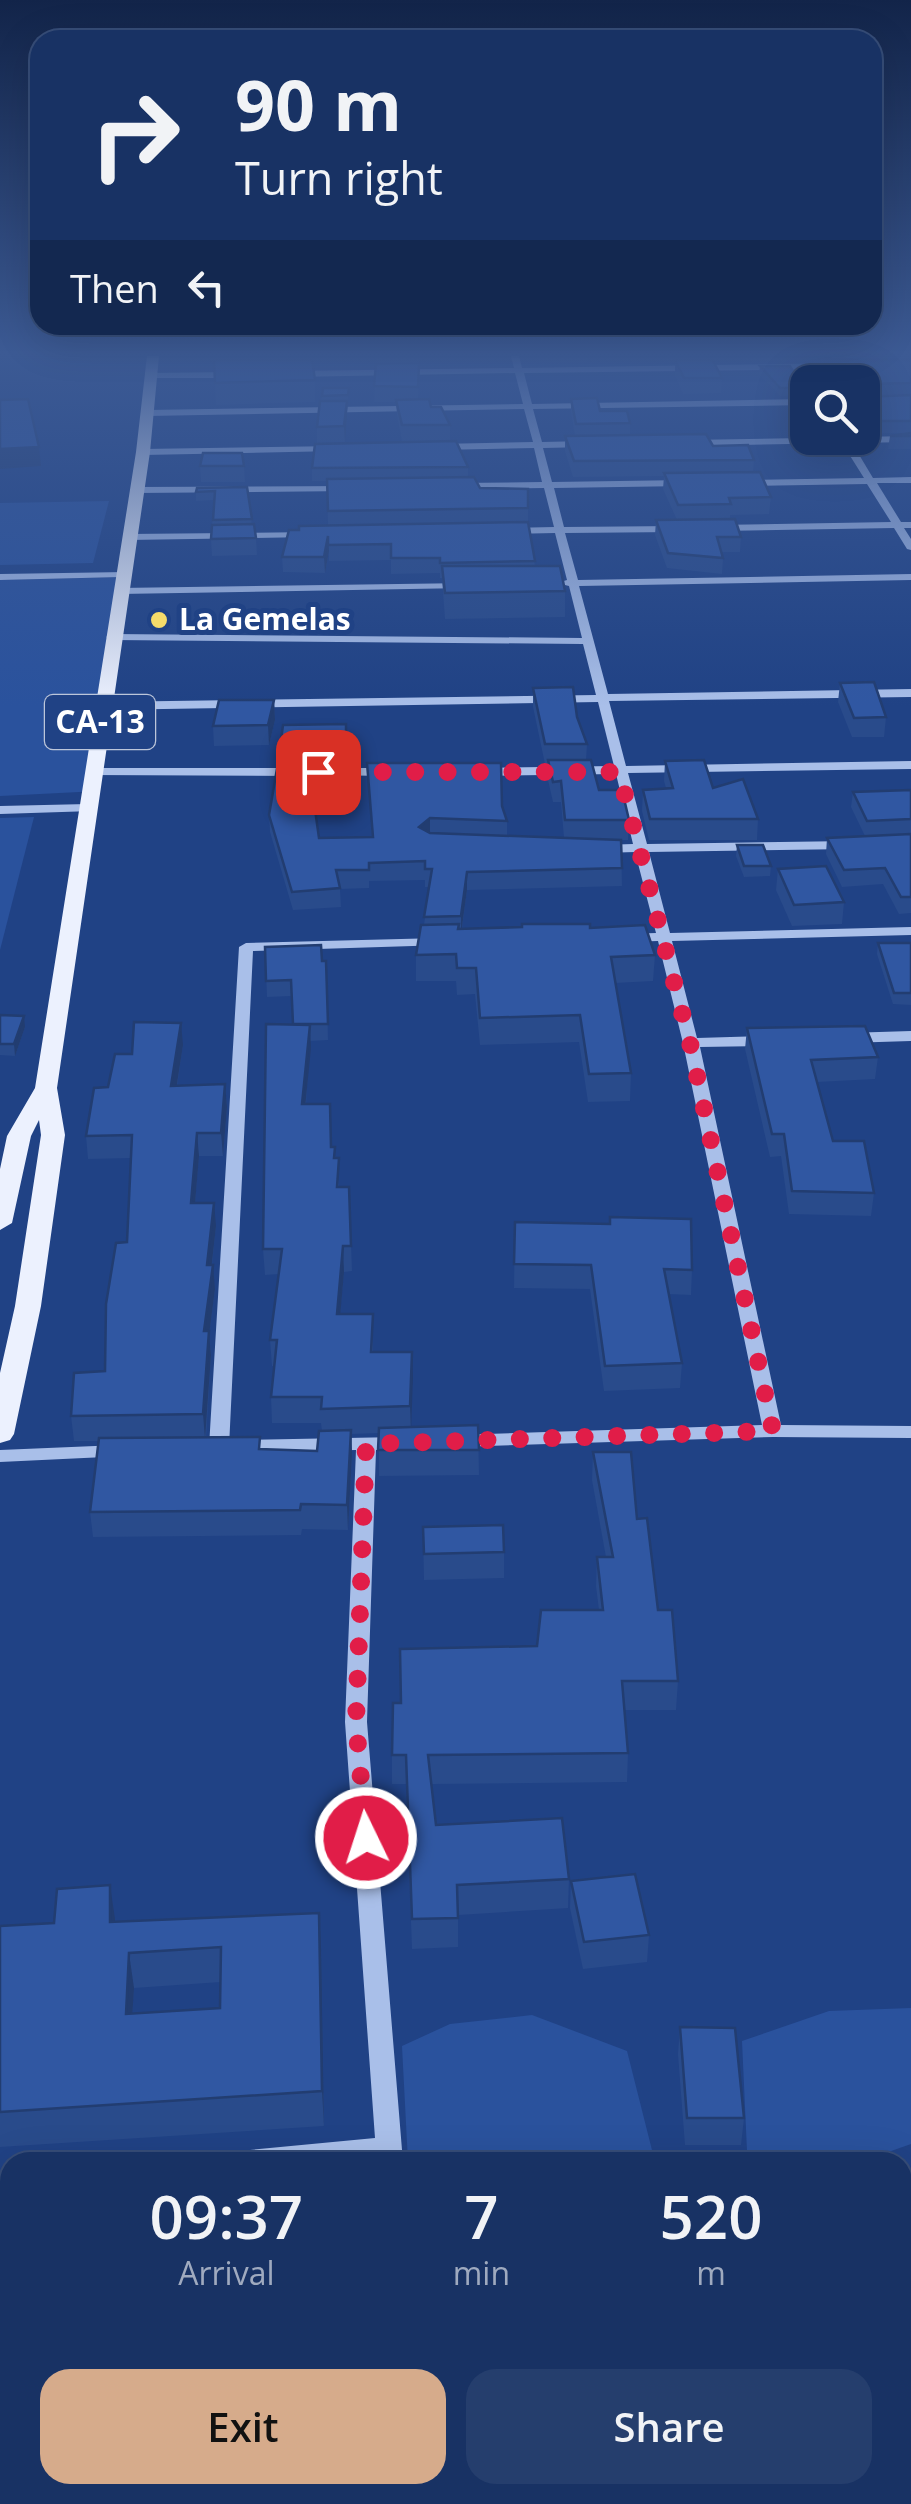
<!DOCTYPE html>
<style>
body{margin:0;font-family:"Open Sans",sans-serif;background:#253e6d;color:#f1f3f6;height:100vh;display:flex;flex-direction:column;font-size:38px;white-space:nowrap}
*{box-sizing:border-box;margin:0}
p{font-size:32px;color:#9faabf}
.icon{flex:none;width:55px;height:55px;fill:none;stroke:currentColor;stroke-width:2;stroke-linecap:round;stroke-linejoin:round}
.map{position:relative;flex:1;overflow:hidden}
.panel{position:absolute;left:0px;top:2152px;width:912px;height:352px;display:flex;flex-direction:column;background:#183264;border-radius:30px 30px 0 0;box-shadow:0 10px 40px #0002,0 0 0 2px #364d78}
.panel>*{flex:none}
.hud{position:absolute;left:30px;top:30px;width:852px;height:305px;border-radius:30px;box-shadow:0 10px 40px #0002,0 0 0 2px #364d78;background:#183264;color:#f1f3f6;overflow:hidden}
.controls{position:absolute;left:790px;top:365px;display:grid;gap:20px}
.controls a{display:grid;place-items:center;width:90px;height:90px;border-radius:20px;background:#183264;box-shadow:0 10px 40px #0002,0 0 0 2px #364d78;font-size:50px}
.pin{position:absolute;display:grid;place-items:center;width:85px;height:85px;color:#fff;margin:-42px;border-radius:20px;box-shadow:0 5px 15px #0006}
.me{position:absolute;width:110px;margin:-55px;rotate:356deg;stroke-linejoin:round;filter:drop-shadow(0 0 8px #0008)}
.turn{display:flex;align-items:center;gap:35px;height:210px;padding:0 40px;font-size:45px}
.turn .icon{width:130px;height:130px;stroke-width:2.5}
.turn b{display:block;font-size:70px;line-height:85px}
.then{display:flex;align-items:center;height:95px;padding:0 40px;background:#0003;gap:20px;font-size:38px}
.eta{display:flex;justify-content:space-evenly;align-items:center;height:170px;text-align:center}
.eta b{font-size:60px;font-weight:600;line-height:70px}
.cta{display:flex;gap:20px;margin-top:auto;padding:20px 40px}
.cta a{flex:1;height:115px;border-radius:30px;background:#d6ab8b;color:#111;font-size:40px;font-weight:600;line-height:115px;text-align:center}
.cta a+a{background:#253e6d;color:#f1f3f6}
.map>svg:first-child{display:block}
.green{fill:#2a529d}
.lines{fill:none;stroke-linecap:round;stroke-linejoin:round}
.minor{fill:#a9bfe9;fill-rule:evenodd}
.major{fill:#ecf1fe;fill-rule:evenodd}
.wall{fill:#294b8b;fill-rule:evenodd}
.shaded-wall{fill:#223d71}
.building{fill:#3057a2;stroke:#223d71;stroke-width:2.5;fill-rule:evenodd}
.route{stroke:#e11d48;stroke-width:18;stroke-dasharray:0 32.4}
.poi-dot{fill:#f6dc6a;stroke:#204285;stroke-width:4}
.labels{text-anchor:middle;stroke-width:10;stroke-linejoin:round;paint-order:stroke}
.far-poi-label{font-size:30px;font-weight:bold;fill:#fff;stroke:#204285;text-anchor:start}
.shield{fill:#204285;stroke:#bcc6da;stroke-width:2.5}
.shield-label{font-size:32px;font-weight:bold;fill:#fff}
</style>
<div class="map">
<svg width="911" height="2504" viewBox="0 0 911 2504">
<rect width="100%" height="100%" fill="#204285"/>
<!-- green -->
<g class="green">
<path d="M109,501L93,563L0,565V503Z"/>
<path d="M129,577L99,791L0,796V580Z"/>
<path d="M34,817L0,950V818Z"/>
<path d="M911,2008V2144L877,2156L876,2162H408L402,2046L450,2024L532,2015L627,2051L654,2158L747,2151L742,2041L829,2011Z"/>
<path d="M903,2205L911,2208V2504H426L425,2495H902Z"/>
</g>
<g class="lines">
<!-- minor -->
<g class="minor">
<path d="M511,356H519L522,368L845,363L849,366L845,369L524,373L532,404L808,399V405L533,409L542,442L587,441L592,444L587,447L543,448L552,482L686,480L691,483L686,486L554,488L564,527L676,526L681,529L676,532L565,533L578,580L911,574V580L579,586L608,694L911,689V697L609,701L626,766L911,761V769L628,773L647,844L851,841L858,845L851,849L649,852L670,933L911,927V935L672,941L697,1038L766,1036L774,1041L766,1046L700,1047L781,1425L911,1426V1438L773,1437L455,1447L448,1445L445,1441L448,1437L455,1435L762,1425L683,1043L658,941L626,942L619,938L626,934L656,933L635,852L602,853L595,849L602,845L633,844L616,774L479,776L473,772L479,768L614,766L598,702L102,710L96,706L102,702L596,695L583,644L112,640L106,637L112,634L582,638L569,586L557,583L567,580L555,533L507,534L502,531L507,528L554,527L544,488L457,489L452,486L457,483L542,482L534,448L438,450L433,447L438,444L533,442L524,409L147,416L143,413L147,410L523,404L515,373L291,377L287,374L291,371L514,368Z"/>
<path d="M151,373L235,372L239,375L235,378H148Z"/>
<path d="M911,436V442L852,443L873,478L911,477V483H877L901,522H911V528H904L911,539V550L907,549L894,528L717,531L712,528L717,525L891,522L867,484L742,486L737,483L742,480L864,478L842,443L688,446L683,443L688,440Z"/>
<path d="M340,446L342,448L337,451L143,455L138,452L143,449Z"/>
<path d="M354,486L356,488L351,491L136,493L131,490L136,487Z"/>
<path d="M315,532L316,534L311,537L128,540L123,537L128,534Z"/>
<path d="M126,572V576L122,577L0,580V574Z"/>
<path d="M470,583L471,585L466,588L119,594L114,591L119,588Z"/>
<path d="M93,768H298L304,772L298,776L89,775L87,772Z"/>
<path d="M324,768H388L394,772L388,776L320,775L318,772Z"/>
<path d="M88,804L94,808L93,811L0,814V806Z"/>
<path d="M440,938L447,942L445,945L253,951L229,1447L226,1452H212L209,1447L239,947L246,943Z"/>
<path d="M911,1031V1041L847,1043L839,1038L847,1033Z"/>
<path d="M399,1437L406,1438L409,1443L406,1448L376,1450L367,1722L403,2162H237L240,2153L250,2150L375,2138L345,1722L356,1450L240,1452L233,1451L230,1446L233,1441L240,1440Z"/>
<path d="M119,1445L126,1446L129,1451L126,1456L0,1462V1450Z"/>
<path d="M10,2174V2198L0,2199V2175Z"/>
<rect x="393" y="2495" width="30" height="9"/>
</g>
<!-- major -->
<path class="major" d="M147,356H159L150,452L57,1088L65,1135L41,1306L14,1434L10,1440L0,1443V1373L15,1306L41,1135L39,1120L31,1136L12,1223L0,1230V1169L7,1136L35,1088L136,452Z"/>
</g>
<!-- wall -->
<g class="wall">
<path d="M376,356H420L418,399L431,407L450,425V441H402L397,415L396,402H374Z"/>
<path d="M539,356H587V363L539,364Z"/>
<path d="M666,356H705V360L722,378L721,393L683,394L675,375V362H669Z"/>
<path d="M742,356H783V360L747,361Z"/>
<path d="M911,360V395H863V397L911,395V449H888L890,436L909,433H873L862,420V382H832L824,373L825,361Z"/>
<path d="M760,366L802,388V395L780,396L759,374Z"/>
<path d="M315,380V402L216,405L215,383Z"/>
<path d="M349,388L345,442L317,443V427L322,396Z"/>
<path d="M571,399L630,423V435L713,446L754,460L753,472L771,497L769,514L730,515V519L741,537L740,552H721L723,558L722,574L667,568L655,535L656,520H677L663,489L664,476L573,477L565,451V436H575L571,412Z"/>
<path d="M200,466H244L245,482H201Z"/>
<path d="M468,467V477L480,488L528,489V522L535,566L565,591V617L445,619L442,578H440V573L391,574V560L329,561V552L325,573L283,572L282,557L299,530L328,525L327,481H312V468Z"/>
<path d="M247,487L252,525L256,538L257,555L212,556L211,539L214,500L196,501V492Z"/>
<path d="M840,683L886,717L884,737H852L838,702Z"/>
<path d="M533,688L577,717L587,744L586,760L599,790L629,820L628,840H621L622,886L467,890L462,929L590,928L655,955L653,981L615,983L631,1073L630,1101L588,1102L579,1042L480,1045L475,994L457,995L456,981H416V955L424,925L429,887H425V880L369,881V888L340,889L341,907L293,910L270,832L269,815L281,763L280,747L346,724L347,797L314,798L319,838L372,837L367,763L502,806L507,821V836L564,838L561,802H553L548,780V764H545L533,707Z"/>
<path d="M274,700L275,720L269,745L214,746L213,726Z"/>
<path d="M665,761L713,788L758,819L757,840H649L642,811L643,790L666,788L664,781Z"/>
<path d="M911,790V913L899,914L883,884L842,887L826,854L827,838L865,836L851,807L853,792Z"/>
<path d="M737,845L771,866L770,876L744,877L736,856Z"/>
<path d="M778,869L844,902L842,924L792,926L776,890Z"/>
<path d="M878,943H911V1005L893,1004L877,954Z"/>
<path d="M265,947L326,961L328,1040L310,1041L306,1104L331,1147L336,1158L339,1187H349L352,1271L344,1272L340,1314H373V1352H412L411,1427L478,1425L479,1475L379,1476V1433L351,1434L352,1455L348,1530L302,1529L301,1535L93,1537L90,1512L99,1441H74L71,1416L105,1371L127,1242L131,1158L88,1159L86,1136L108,1087L132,1054L183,1045L177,1086L225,1084L227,1107L223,1156H199L195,1203L216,1226L212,1265L215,1289L209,1335L211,1355L206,1438L261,1449L317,1451L322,1431L321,1423H272L271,1397L274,1366H272L270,1340L279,1274L265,1275L263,1249L293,1024L292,996L267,997Z"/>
<path d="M0,1015L25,1027L15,1056L0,1055Z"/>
<path d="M747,1028L878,1057L875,1079L817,1082L833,1141L874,1193L871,1216L789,1214L781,1156L770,1157L745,1049Z"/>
<path d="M515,1222L692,1270L691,1295L668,1294L682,1363L680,1388L604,1391L590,1289L514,1288Z"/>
<path d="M593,1452L637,1519L658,1610L678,1681L676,1710H625L628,1753L627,1782L432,1784L436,1825L569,1879L568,1908L458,1915V1947L412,1949L406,1784H392V1755L401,1703L537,1646L599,1610L596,1586L597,1557H606L592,1480Z"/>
<path d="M423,1527L504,1552V1578L424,1580Z"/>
<path d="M571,1881L649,1935L647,1962L583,1969L570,1908Z"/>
<path d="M0,1926L321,1948L324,2126L0,2147ZM221,1982L220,2008L132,2014L134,1988Z"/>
<path d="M680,2027L744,2118L741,2145H685L678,2054Z"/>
<path d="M72,2495H119L120,2504H73Z"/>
</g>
<!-- shaded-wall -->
<g class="shaded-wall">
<path d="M347,401V416L345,442L344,426Z"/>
<path d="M39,447L41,466L0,469V449Z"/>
<path d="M328,536L329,551L325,573L324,557Z"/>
<path d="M274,700L275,720L269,745L268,725Z"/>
<path d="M430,818V835L419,827Z"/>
<path d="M467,872V890L461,934V916Z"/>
<path d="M24,1016L25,1027L15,1056L14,1044Z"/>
<path d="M181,1023L183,1045L173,1109L171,1086Z"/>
<path d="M310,1025L311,1048L303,1128L302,1104Z"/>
<path d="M225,1084L227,1107L223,1156L221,1133Z"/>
<path d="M197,1133L199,1156L193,1227L191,1203Z"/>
<path d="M214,1203L216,1226L209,1289L207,1265Z"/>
<path d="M343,1246L344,1272L338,1340L337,1314Z"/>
<path d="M213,1265L215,1289L209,1335L211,1355L205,1439L203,1414L204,1331Z"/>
<path d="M412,1352L413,1378L411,1432L410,1406Z"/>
<path d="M351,1430L352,1455L348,1530L347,1505Z"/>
<path d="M110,1885L115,1919V1957L110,1922Z"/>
<path d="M319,1913L321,1948L324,2126L322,2091Z"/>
<path d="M129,1953L134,1988L130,2049L126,2014Z"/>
</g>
<!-- building -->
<g class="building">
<path d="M312,359L315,380L215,383L214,360Z"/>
<path d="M712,359L722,378H684L675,360Z"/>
<path d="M911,360V383L862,384V382H843L825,361Z"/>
<path d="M419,363L418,387L374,386L376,364Z"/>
<path d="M760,366H790L802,388H780Z"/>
<path d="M323,388H349L348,395L322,396Z"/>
<path d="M862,395L863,397L911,395V421H874L862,407Z"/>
<path d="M597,398L600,411H627L630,423L576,424L571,399Z"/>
<path d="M28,399L39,447L0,449V400Z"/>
<path d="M429,399L431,407H441L450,425H402L396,400Z"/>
<path d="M320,401H347L344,426L317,427Z"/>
<path d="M911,433V436H890Z"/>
<path d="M706,434L713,446L748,445L754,460L574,461L565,436Z"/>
<path d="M456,441L468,467L312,468L315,444Z"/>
<path d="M203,453H242L244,466H200Z"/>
<path d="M760,472L771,497L729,498L731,504L678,505L664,473Z"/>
<path d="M474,477L480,488L528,489V508L328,511L327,479Z"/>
<path d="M247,487L252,519L213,520L215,491L196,492L197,488Z"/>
<path d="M735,519L741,537H717L723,558L668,553L656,520Z"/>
<path d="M528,522L535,561L440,563V558H391V544L328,545V536L324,557H282L289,530H299V526Z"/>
<path d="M254,524L256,538L211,539L212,525Z"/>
<path d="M442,566H560L565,591L445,593Z"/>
<path d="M874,682L886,717L854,718L840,683Z"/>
<path d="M573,687L577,717L587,744H545L533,688Z"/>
<path d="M219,700H274L268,725L213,726Z"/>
<path d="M346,724V747H280L283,725Z"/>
<path d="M548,760H591L599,790H622L629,820H565L561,781L553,782Z"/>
<path d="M704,760L713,788L743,779L758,819H650L643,790L673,788L665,761Z"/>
<path d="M278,763H346V780L311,781L319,838L373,837L367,763H501L502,806L507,821L430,818L419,827L430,833L621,840L622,868L467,872L461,916L424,917L432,869H425V861L369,863V870H336L340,888L292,892L269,815Z"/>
<path d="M911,790V819L867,821L853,792Z"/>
<path d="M911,834V897H901L885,868L844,870L827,838Z"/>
<path d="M737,845H763L771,866H744Z"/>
<path d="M826,866L844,902L794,905L778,869Z"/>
<path d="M459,924L458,929L522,927V924H590V928L645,925L655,955L611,957L631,1073L589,1074L580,1015L480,1018L476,968H457L456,954L416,955L421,925Z"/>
<path d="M878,943H911V993H894Z"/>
<path d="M321,945L322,961H326L328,1024H293L291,980L266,981L265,947Z"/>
<path d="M0,1015L24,1016L14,1044H0Z"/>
<path d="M134,1022L181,1023L171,1086L225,1084L221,1133H197L191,1203H214L207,1265H213L204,1331H209L203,1414L71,1416L74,1373L105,1371L106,1304L116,1243L127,1242L132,1135L86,1136L94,1088L108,1087L115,1054H132Z"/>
<path d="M266,1024L310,1025L302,1104H330L331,1147H335L334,1158H339L337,1187H349L351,1246H343L337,1314H373L371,1352H412L410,1406L321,1409L322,1397H271L277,1340H270L282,1249H263Z"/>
<path d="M865,1026L878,1057L811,1060L833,1141H864L874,1193L792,1191L784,1134H772L747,1028Z"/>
<path d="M610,1217L691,1219L692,1270L664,1269L682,1363L605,1366L591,1265L514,1264L515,1222L610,1224Z"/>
<path d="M478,1425L479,1450H378L379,1428Z"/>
<path d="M351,1430L347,1505L301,1504L300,1510L90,1512L99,1438L260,1437L259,1449L317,1451L319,1431Z"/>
<path d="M593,1452H631L637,1519L647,1518L658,1610H672L678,1681H622L628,1753L428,1755L436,1825L562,1818L569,1879L457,1885L458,1918L412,1919L406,1755H392L393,1703H401L400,1649L537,1646L541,1610H603L597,1557H613Z"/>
<path d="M503,1525L504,1552L424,1554L423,1527Z"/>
<path d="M635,1874L649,1935L584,1942L571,1881Z"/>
<path d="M110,1885V1922L319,1913L322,2091L0,2112V1926L54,1923L57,1889ZM221,1947L220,2008L126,2014L129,1953Z"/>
<path d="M680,2027L735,2028L744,2118H687Z"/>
<path d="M72,2495H101L73,2501Z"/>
</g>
<!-- sky -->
<linearGradient id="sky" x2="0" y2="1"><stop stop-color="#122449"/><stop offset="0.5" stop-color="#3c5a94"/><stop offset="1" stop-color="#3c5a94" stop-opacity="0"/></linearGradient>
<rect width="911" height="706" fill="url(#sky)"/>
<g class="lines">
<!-- route -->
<path class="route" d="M318,772H619L690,1043L773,1431L366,1444L356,1722L366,1838"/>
</g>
<!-- markers -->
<circle class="poi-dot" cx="159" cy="620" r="10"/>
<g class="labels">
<!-- far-poi labels -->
<g class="far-poi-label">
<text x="179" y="630">La Gemelas</text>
</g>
<!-- shield labels -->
<rect class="shield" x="45" y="695" width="110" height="54" rx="8"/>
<g class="shield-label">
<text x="100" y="733">CA-13</text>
</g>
</g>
</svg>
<div class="controls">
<a><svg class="icon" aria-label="search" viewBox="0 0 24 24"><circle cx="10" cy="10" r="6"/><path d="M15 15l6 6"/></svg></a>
</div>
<div class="pin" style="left:318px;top:772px;background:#d93025"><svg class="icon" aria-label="arrive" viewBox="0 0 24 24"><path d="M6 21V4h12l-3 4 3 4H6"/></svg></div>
<svg class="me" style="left:366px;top:1838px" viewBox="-20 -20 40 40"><circle r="17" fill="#e11d48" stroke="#fff" stroke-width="3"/><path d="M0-11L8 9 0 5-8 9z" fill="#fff"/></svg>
<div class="hud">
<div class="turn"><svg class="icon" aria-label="right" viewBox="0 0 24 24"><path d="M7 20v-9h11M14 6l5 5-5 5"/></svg><div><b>90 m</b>Turn right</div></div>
<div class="then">Then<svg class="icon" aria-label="left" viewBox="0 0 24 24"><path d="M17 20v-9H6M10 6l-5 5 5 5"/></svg></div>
</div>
<section class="panel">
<div class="eta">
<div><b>09:37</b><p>Arrival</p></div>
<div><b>7</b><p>min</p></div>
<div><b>520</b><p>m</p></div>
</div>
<div class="cta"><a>Exit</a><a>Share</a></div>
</section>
</div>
